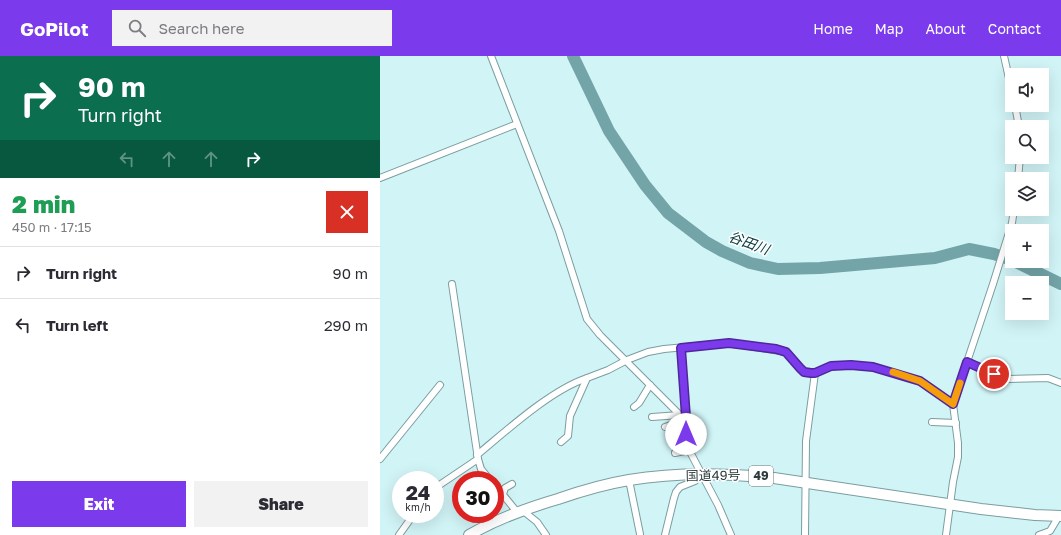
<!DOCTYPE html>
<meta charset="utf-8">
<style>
body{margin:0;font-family:"Golos Text","Noto Sans JP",sans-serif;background:#f2f2f3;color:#2b2b33;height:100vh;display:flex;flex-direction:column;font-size:15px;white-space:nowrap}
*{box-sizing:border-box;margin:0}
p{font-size:13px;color:#7c7c81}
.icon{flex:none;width:22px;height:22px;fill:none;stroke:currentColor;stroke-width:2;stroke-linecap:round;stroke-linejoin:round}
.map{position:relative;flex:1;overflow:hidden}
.details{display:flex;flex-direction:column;background:#fff;width:380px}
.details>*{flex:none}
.banner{background:#0b6e4f;color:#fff;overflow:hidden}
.buttons{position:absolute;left:625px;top:12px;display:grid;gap:8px}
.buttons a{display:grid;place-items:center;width:44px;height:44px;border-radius:0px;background:#fff;box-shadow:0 4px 16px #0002;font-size:20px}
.speed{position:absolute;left:12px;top:415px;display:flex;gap:8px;font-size:20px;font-weight:700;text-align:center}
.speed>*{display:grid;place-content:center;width:52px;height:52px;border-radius:50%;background:#fff;box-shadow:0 4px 16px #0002;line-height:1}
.speed small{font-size:10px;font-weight:400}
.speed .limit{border:6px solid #d22;background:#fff;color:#111}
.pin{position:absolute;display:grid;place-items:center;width:34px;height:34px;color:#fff;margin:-17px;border:2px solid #fff;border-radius:50%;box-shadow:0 1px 4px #0007}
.me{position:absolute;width:44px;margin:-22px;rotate:0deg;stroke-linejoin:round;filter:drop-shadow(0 0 3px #0008)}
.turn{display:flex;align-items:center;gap:14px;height:84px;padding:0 12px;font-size:18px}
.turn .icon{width:52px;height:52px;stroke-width:2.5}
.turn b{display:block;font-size:28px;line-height:34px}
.lanes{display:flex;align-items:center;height:38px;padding:0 12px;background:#0003;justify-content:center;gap:20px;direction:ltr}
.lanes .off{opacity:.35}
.round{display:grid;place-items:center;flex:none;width:42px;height:42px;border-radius:0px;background:#f2f2f3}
.headline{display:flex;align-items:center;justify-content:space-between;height:68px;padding:0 12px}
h1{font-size:24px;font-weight:800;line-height:30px;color:#1e9e55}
.primary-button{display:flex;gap:8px;margin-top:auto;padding:8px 12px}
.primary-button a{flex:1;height:46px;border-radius:0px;background:#7c3aed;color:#fff;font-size:16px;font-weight:800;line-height:46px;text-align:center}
.primary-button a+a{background:#f2f2f3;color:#2b2b33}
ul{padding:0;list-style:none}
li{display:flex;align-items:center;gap:12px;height:52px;padding:0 12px;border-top:1px solid #e1e1e2}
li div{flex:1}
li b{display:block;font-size:15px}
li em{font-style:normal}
header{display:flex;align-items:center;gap:24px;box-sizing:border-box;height:56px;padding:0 20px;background:#7c3aed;color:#fff}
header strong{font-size:19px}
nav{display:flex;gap:22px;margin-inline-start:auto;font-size:14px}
.search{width:280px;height:36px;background:#f2f2f3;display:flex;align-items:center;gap:10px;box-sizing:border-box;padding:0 14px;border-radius:0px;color:#7c7c81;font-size:15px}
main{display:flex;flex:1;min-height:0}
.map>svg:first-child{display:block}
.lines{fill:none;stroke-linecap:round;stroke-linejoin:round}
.river{stroke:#73a4a8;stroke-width:12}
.minor-casing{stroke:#7c9d9f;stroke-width:8}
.trunk-casing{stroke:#7c9d9f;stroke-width:12}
.minor{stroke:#fff;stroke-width:6}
.trunk{stroke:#fff;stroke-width:10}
.route-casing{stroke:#51269a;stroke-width:10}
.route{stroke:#7c3aed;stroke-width:7}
.slow{stroke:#f59e0b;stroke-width:7}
.labels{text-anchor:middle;stroke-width:3;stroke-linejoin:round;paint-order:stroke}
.shield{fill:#fff;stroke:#6d7677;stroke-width:1}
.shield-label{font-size:12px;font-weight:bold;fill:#2e3c3d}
.street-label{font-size:13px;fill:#2e3c3d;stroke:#fff}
.water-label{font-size:14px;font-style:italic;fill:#114043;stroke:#fff}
</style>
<header>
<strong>GoPilot</strong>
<div class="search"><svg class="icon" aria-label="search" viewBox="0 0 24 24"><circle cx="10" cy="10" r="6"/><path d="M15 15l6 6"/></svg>Search here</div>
<nav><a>Home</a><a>Map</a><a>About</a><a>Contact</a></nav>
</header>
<main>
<section class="details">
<div class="banner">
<div class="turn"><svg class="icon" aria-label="right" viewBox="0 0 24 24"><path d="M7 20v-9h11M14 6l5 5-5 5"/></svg><div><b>90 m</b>Turn right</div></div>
<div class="lanes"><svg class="icon off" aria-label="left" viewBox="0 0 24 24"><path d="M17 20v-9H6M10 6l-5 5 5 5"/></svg><svg class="icon off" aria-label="ahead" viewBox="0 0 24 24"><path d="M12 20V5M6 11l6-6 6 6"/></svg><svg class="icon off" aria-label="ahead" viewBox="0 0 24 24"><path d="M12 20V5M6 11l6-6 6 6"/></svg><svg class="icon" aria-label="right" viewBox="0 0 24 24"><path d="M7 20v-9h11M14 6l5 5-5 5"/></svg></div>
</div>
<div class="headline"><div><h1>2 min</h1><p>450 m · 17:15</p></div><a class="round" style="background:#d93025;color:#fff"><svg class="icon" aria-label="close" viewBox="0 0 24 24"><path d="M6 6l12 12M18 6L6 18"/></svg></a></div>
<ul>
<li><svg class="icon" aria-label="right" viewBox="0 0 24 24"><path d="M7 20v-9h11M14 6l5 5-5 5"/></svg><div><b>Turn right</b></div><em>90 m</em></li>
<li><svg class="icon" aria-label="left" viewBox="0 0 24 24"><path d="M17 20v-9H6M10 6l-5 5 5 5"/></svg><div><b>Turn left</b></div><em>290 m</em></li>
</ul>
<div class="primary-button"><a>Exit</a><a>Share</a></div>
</section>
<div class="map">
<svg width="681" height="479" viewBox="0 0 681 479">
<rect width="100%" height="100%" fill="#d1f4f7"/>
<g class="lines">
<!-- river -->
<g class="river">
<path d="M193,0L229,75L265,129L288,157L326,186L342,195L370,207L398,213L440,212L555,202L589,193L614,198L632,204"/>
<path d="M634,205L681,228"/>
</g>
<defs>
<g id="minor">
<path d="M111,0L179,175L207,263L220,279L300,359L309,394L338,449L351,479"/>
<path d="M624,0L632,36"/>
<path d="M635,49L639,71"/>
<path d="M0,122L137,68"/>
<path d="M638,123L640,101"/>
<path d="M72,228L98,403L101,413L110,424"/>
<path d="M301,292L306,361L304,370"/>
<path d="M587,306L601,313L627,323L668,322L681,327"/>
<path d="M254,351L259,347L270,329"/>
<path d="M272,361L300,359"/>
<path d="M552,366L576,367"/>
<path d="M285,371L302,365"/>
<path d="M181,386L188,380L190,360L207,322L228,314L247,304L268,296L284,293L349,287L406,296L420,313L425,316L435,317L447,311L460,309L493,311L540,325L573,348"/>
<path d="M295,397L309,394"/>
<path d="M97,399C127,374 171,334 207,322"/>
<path d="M0,403L60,329"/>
<path d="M249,424L260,478"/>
<path d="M115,429L137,456"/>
<path d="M55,432L98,403"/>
<path d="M123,438L125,432L132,428"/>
<path d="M142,454L157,466L166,479"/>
<path d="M19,479L34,458"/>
<path d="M285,479L294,442L296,436L300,431L315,425L321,418"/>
<path d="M425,479L426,385L435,317"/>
<path d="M566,479L573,426L578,401V387L573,348L613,228L632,167L634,153"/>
<path d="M659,479L670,475L679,460"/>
</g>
<path id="trunk" d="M89,479C117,463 147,452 178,443C201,435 225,428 249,424C296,416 346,417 394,422L601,453L655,459L681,460"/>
</defs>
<!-- minor casing -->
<use href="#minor" class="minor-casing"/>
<!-- trunk casing -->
<use href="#trunk" class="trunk-casing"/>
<!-- minor -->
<use href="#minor" class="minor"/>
<!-- trunk -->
<use href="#trunk" class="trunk"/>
</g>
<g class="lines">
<defs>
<path id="route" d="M306,378L304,372L306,361L301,292L349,287L396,293L406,296L420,312L424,316L431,317H435L451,310L471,309L493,311L540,325L573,348L587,306L614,318"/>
</defs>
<!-- route casing -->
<use href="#route" class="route-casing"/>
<!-- route -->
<use href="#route" class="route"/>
<!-- slow -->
<path class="slow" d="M513,316L540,325L573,348L580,327"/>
</g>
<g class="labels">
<!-- shield labels -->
<rect class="shield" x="369" y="410" width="24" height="20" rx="3"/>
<g class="shield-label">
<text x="381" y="424">49</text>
</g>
<!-- street labels -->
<g class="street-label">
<text transform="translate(333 419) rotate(-1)" y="5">国道49号</text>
</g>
<!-- water labels -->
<g class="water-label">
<text transform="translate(369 187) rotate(20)" y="5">谷田川</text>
</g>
</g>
</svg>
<div class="buttons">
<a><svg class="icon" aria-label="sound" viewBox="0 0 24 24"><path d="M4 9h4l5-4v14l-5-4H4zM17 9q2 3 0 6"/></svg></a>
<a><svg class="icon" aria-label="search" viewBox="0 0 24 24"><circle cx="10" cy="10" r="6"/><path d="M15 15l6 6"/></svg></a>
<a><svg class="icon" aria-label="layers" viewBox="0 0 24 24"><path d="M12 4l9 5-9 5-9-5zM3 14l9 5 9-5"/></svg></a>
<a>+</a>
<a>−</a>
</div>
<div class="speed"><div>24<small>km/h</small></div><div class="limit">30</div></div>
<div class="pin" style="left:614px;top:318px;background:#d93025"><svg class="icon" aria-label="arrive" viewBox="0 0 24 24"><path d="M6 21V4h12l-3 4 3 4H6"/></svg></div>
<svg class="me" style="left:306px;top:378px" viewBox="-20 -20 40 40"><circle r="19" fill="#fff"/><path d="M0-13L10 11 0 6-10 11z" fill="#7c3aed"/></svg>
</div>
</main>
